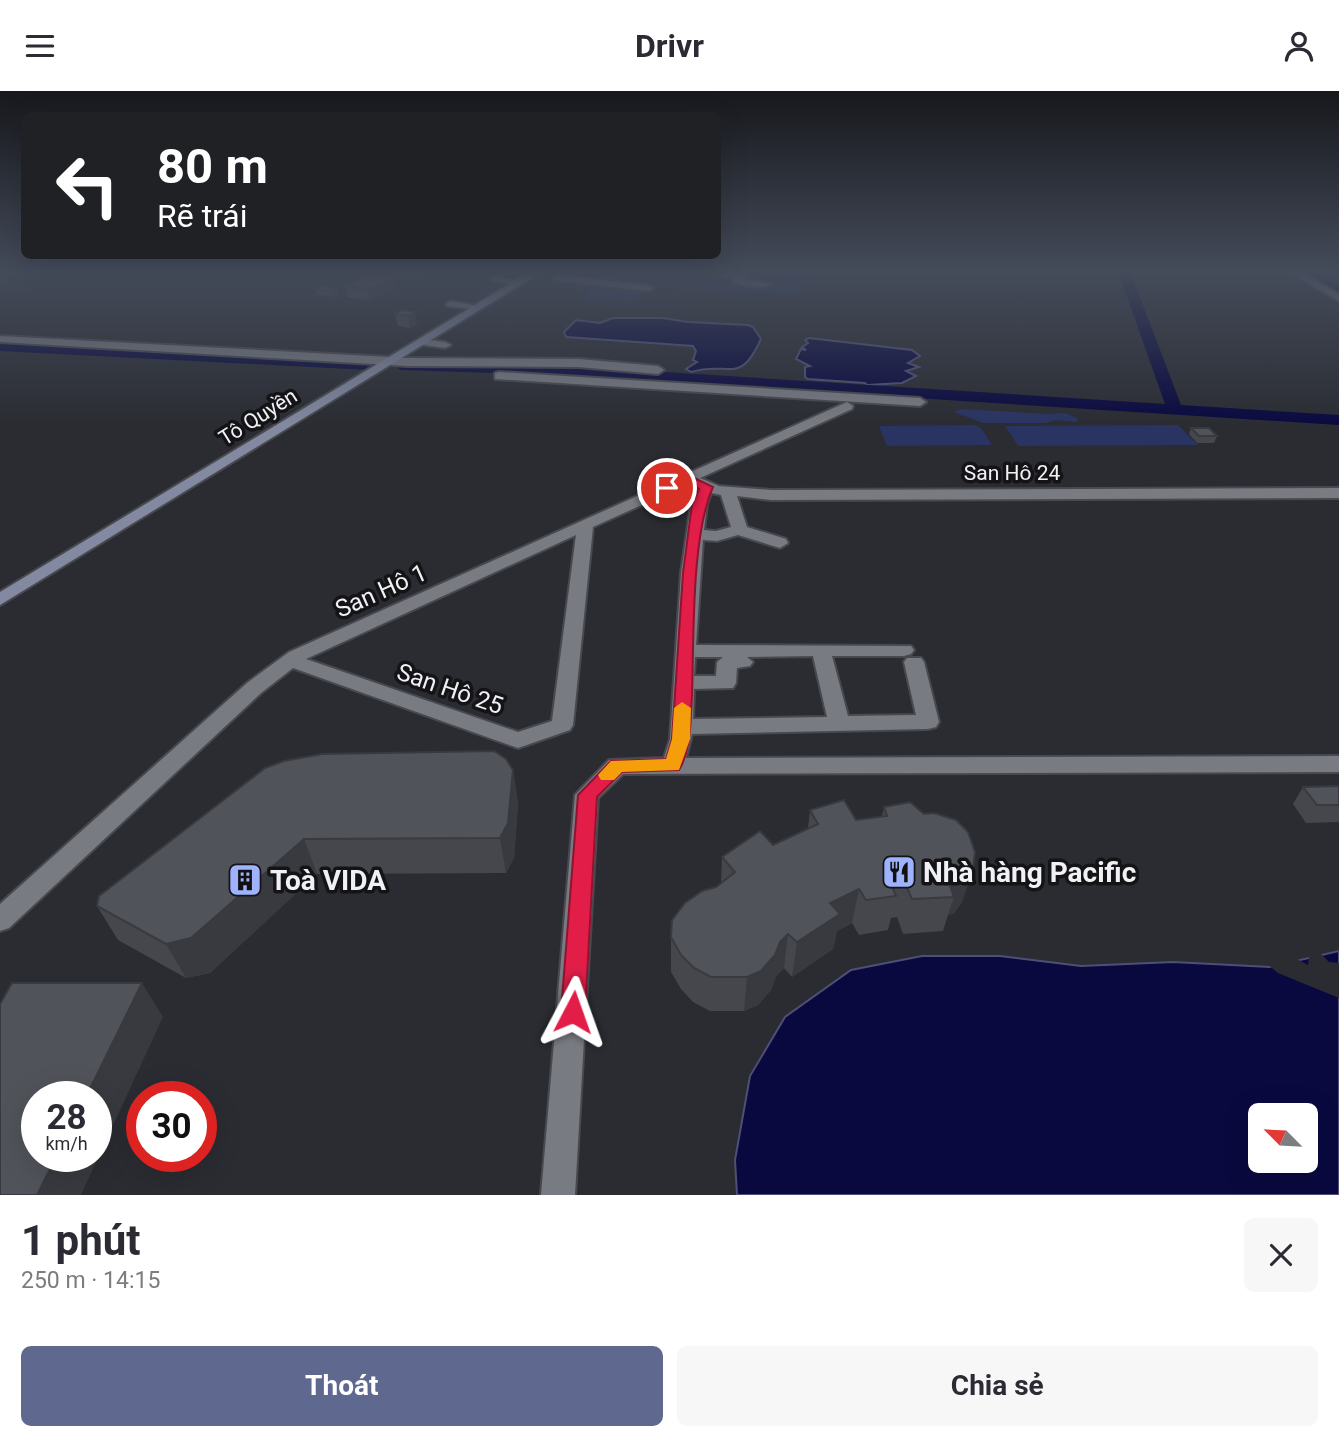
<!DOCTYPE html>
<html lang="vi">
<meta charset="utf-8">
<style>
body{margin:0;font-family:Roboto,sans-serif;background:#f7f7f7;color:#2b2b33;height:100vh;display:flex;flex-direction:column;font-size:26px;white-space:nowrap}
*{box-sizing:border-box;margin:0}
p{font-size:23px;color:#7c7c81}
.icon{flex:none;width:38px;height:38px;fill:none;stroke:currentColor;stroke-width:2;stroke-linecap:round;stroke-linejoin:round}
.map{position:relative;height:1104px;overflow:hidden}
.side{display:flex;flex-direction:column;background:#fff;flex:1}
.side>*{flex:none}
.hud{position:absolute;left:21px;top:21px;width:700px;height:147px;border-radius:10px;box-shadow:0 7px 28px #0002;background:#202124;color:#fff;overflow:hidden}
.needle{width:46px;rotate:294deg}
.tools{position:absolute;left:1248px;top:1012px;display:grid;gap:14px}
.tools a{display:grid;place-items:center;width:70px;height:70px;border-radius:10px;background:#fff;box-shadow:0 7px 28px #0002;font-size:35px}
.speed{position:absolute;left:21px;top:990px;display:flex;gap:14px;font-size:35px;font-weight:700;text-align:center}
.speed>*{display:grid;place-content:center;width:91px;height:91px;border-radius:50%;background:#fff;box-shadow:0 7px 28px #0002;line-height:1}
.speed small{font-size:18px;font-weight:400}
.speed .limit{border:10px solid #d22;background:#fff;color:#111}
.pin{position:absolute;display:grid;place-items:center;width:60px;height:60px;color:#fff;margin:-30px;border:4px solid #fff;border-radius:50%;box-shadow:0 2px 7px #0007}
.me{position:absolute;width:77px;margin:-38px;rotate:4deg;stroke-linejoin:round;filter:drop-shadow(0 0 5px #0008)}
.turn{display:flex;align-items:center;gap:24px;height:147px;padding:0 21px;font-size:32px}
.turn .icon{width:91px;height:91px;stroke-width:2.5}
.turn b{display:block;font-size:49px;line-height:60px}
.round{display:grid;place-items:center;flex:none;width:74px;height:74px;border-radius:10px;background:#f7f7f7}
.overview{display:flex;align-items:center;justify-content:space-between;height:119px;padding:0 21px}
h1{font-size:42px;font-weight:700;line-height:52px}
.cta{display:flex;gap:14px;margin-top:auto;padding:14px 21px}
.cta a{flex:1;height:80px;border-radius:10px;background:#5f688e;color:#fff;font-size:28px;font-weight:700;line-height:80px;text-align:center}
.cta a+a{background:#f7f7f7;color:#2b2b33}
header{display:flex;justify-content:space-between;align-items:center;height:91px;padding:0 21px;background:#fff;font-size:32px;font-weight:700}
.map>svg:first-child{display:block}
.green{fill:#293462}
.water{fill:#09093f;stroke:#4e4f76;stroke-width:2;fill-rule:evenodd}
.pier{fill:#2a2c32}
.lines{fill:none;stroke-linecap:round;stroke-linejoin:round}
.canal{fill:#09093f;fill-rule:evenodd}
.minor-casing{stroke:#48494f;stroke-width:4}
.secondary-casing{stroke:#48494f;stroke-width:4}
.minor{fill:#797b82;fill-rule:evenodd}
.secondary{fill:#8289a0;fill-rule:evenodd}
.wall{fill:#46474d}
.shaded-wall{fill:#393a3f}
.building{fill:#51535a;stroke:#393a3f;stroke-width:2}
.route{fill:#e11d48;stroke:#92132f;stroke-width:2}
.slow{fill:#f59e0b}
.labels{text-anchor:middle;stroke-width:7;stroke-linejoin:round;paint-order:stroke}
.far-street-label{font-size:21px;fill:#f0f1f5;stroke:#141417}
.street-label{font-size:24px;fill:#f0f1f5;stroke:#141417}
.near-poi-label{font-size:28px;font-weight:bold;fill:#f0f1f5;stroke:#141417;text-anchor:start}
</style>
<header><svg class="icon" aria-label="menu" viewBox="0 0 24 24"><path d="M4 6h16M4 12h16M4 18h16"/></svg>Drivr<svg class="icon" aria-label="person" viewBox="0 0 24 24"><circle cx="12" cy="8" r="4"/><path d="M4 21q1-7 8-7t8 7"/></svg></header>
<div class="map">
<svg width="1339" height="1104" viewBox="0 0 1339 1104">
<rect width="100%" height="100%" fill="#2a2c32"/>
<!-- green -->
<g class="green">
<path d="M565,180H826L825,184L808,183L798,203L653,197L630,212L580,208L592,200L543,194Z"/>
<path d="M961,318L1049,323L1066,322L1078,328L1076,331L1055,329L1046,332H983L954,321Z"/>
<path d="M975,334L981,337L992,354L887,355L879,335Z"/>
<path d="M1178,334L1198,354L1018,355L1005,335Z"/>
</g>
<!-- water -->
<g class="water">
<path d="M613,227H662L688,231L748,234L753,236L761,248C739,296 730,269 691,281L686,278L697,271L693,269L696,260L693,255L566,246L564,241L576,229L600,232Z"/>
<path d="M809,247L912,259L920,265L908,272L919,276L906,280L916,285L902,292L867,294L865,292L808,288L805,286V276L810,275L796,268L801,258L806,259L802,256L808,252L805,249Z"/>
<path d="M1339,860V1104H737L735,1069L750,985L785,926L851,879L922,865H1000L1081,875L1173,871L1270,876ZM1260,1024H1306V1069H1260Z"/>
</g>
<!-- pier -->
<path class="pier" d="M1319,861L1329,871L1339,872V907L1278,882L1267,873L1295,867L1308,874L1309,866L1306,864Z"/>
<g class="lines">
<!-- canal -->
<g class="canal">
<path d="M1118,180H1130L1181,314L1339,324V334L555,284L401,279L393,274L401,269L555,274L1165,313Z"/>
<path d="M1296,180H1311L1339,196V205Z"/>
<path d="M0,252L369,269L377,274L369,279L0,260Z"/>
</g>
<defs>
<g id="minor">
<path d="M562,180H573L566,185L649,194L654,197L649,200L554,189V185Z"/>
<path d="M699,180L741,182L746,185L744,188L771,193C762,199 743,194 733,191V187Z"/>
<path d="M1287,180H1299L1339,203V210Z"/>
<path d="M494,185L524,191L519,194L491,190V186Z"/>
<path d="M451,210L483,216L478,219L447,215L446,213Z"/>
<path d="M0,245L408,267L579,268L658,275L664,279L658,283L579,276L408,275L0,251Z"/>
<path d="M421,248L445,251L451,254L445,257L417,253V249Z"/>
<path d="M499,281L920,307L926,311L920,315L495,288V282Z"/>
<path d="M847,311L853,315L852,318L700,387L719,395L771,399L1339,397V407L771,409L737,405L747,436L786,448L788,452L780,457L738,444L717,450L703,449L696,554L911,555L914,559L911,563L904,565H832L848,625L916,624L904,571L907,567H921L924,571L939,631L936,636L928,638L692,643L686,667L1339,665V681L623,683L598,707L575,1104H541L575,704L609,669L664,667L670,648L681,482L691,413L698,397L688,393L593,436L573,634L570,639L518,657L293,577L261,602L9,837L0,840V813L247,592L289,561ZM711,402L721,404L731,436L716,440L704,439L707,413ZM576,444L552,630L518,641L306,568ZM813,565L827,626L693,628L694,598L733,597L736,592L737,577L750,575L753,571L747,566ZM695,566H723L717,571L716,585H694Z"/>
</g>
<path id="secondary" d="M531,180H543L0,514V501Z"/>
</defs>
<!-- minor casing -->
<use href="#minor" class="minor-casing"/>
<!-- secondary casing -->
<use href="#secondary" class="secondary-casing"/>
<!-- minor -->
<use href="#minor" class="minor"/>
<!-- secondary -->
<use href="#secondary" class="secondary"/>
</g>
<!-- wall -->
<g class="wall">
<path d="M395,180H443L437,183L430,182L419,188L396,185Z"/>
<path d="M345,195H395L393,196L394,199L369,209L347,206Z"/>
<path d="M316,198L339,203L331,206L317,204Z"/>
<path d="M402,219L417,233L410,237L398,235L395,223Z"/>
<path d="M1191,337L1217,345L1214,352H1197L1189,343Z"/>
<path d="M513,679L518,713L514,767L506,782L317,783L210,882L186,887L118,849L97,815Z"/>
<path d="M1339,695V731L1306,732L1293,713L1303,696Z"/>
<path d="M884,716L973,777L962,811L954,822L948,824L943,840L903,843L897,826L891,827L888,839L859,844L852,832L837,840L833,858L792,886L784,877L776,885L771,899L758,914L744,920H710L693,911L681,898L671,881V846L721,793L722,766L773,754L808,737L810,719L856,729L882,725Z"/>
</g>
<!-- shaded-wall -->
<g class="shaded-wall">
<path d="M418,180H429L430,182L419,188Z"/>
<path d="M393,185L395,195L393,196L394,199L369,209L367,198Z"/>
<path d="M338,197L339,203L331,206L330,200Z"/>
<path d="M415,221L417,233L410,237L408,225Z"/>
<path d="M513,679L518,713L514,767L506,782L500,747Z"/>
<path d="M304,748L317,783L210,882L186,887L166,853Z"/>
<path d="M973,777L962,811L954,822L948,824L954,806L949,792Z"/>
<path d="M859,798L852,832L837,840L833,858L792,886L797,851L830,812Z"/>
<path d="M788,843L784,877L776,885L771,899L758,914L744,920L747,886Z"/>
<path d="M142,892L163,926L81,1104H37L56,1066H96V1006H86Z"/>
</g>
<!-- building -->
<g class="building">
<path d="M373,182L393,185L387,188L392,189L367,198L345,195Z"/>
<path d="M323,195L338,197L330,200L316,198Z"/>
<path d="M402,219L415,221L408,225L395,223Z"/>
<path d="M1191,337H1209L1217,345H1199Z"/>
<path d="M494,660L506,668L513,679L508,732L500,747L304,748L191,847L166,853L97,815L99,805L265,677L284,670L322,663Z"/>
<path d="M1339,695V714H1317L1303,696Z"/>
<path d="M844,709L856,729L887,725L884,716L910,711L924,723L934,722L956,729L968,741L975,761L973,777L965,788L949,792L954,806L912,808L905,792L891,793L896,805L866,809L859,798L830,812L840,823L797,851L788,843L780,851L775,864L761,880L747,886H711L694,877L681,864L671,846L672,829L685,812L702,800L716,796L735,781L722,766L760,740L773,754L818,733L810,719Z"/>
<path d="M12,892H142L86,1006H37V1066H56L37,1104H0V913Z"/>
</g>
<!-- sky -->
<linearGradient id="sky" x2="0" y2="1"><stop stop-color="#17181c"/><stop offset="0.54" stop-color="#444b5a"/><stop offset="1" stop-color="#444b5a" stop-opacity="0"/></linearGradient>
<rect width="1339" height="335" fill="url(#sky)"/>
<!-- route -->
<path class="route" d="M688,384L713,396C691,445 694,549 692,605C690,630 692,657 679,679L622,681L597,706L585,921L581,929L573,932L564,929L561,921L578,704L611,670L666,668L672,648L683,482L692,413L699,398L688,392L667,401L661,397Z"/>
<!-- slow -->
<path class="slow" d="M682,611L691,617L690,648L679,679L622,681L614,689H601L598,684L611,670L666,668L672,648L674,617Z"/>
<!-- icons -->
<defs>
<symbol id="restaurant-square" viewBox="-11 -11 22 22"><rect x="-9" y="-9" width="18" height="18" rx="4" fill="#9fb3fd" stroke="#141417"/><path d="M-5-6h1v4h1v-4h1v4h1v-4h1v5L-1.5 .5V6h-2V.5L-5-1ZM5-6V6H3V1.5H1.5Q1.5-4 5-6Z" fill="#111"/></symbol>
<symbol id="building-square" viewBox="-11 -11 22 22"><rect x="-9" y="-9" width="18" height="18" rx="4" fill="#9fb3fd" stroke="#141417"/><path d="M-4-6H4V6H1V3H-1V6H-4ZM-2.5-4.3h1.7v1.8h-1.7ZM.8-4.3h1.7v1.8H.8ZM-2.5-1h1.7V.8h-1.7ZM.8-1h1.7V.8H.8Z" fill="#111"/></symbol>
</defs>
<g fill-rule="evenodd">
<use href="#restaurant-square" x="880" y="762" width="38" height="38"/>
<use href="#building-square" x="226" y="770" width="38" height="38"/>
</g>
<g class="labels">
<!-- far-street labels -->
<g class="far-street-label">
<text transform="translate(258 326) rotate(-32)" y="7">Tô Quyền</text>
<text x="1012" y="389">San Hô 24</text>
</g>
<!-- street labels -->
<g class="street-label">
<text transform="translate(381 500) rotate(-24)" y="8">San Hô 1</text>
<text transform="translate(450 598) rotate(19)" y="8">San Hô 25</text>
</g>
<!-- near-poi labels -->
<g class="near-poi-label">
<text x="923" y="791">Nhà hàng Pacific</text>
<text x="270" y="799">Toà VIDA</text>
</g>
</g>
</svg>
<div class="tools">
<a><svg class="needle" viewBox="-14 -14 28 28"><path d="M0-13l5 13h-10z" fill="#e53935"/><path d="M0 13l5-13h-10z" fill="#7c7c81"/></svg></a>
</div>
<div class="speed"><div>28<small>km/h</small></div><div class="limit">30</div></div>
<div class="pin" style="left:667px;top:397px;background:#d93025"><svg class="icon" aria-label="arrive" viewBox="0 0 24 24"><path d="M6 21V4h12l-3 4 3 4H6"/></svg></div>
<svg class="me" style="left:573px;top:921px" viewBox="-20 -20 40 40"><path d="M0-17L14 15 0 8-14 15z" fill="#e11d48" stroke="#fff" stroke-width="4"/></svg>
<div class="hud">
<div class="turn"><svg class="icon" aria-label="left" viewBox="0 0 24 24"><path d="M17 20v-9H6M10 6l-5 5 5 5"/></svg><div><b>80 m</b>Rẽ trái</div></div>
</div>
</div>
<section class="side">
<div class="overview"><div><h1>1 phút</h1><p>250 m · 14:15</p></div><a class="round"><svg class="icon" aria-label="close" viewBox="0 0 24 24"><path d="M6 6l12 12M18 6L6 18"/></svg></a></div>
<div class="cta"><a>Thoát</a><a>Chia sẻ</a></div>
</section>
